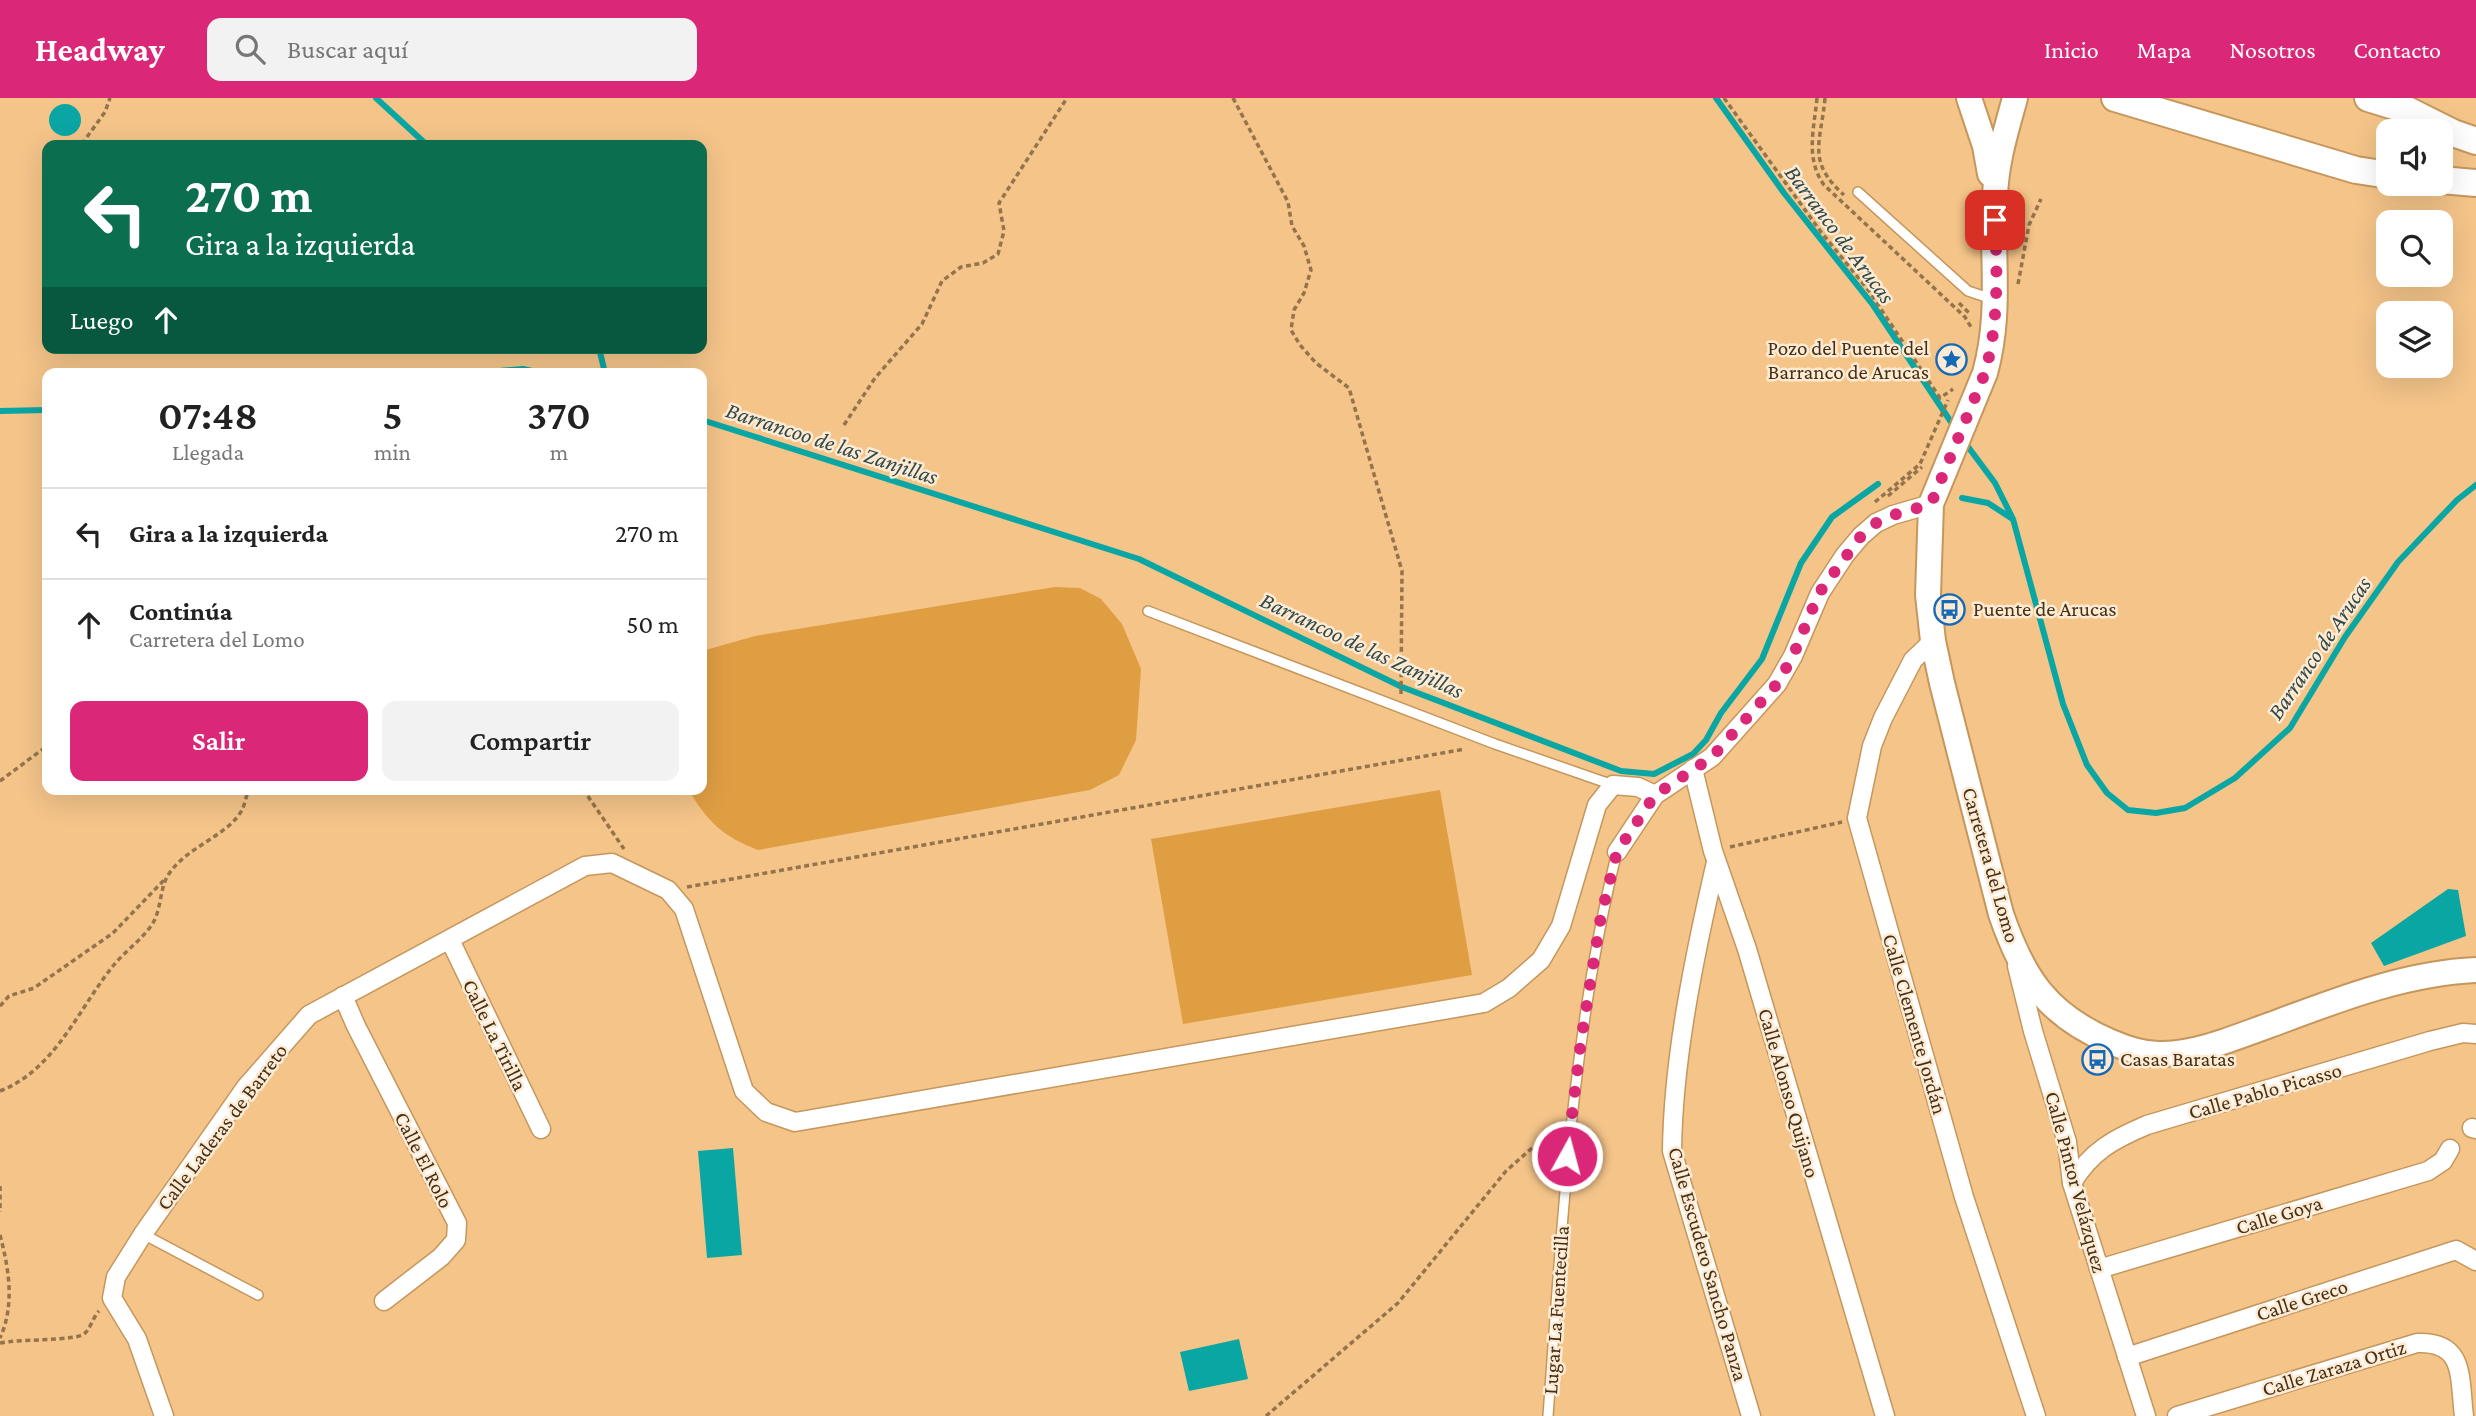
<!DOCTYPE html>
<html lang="es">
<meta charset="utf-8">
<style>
body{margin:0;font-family:"Crimson Pro",serif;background:#f2f2f2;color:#222;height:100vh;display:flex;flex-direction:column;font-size:26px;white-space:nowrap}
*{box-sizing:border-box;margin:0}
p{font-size:23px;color:#767676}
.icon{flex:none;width:38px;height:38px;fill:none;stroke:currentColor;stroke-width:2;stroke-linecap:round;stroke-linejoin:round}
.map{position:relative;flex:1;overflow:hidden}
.details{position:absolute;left:42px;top:270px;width:665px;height:427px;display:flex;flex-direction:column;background:#fff;border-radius:14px;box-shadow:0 7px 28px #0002}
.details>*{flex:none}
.guide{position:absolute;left:42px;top:42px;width:665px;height:214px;border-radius:14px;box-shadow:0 7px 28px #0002;background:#0b6e4f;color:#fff;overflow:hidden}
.fabs{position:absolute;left:2376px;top:21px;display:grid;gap:14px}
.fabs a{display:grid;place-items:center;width:77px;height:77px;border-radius:14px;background:#fff;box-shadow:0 7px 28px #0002;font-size:35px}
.pin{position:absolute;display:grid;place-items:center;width:60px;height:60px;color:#fff;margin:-30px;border-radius:14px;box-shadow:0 4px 10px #0006}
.me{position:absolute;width:77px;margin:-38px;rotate:7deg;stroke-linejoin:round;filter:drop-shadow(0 0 5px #0008)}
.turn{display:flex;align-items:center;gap:24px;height:147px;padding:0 28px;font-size:32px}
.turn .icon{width:91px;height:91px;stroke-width:2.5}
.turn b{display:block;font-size:49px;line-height:60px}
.then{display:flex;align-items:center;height:66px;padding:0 28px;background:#0003;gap:14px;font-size:26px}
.eta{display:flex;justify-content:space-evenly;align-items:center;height:119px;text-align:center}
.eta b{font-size:42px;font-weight:600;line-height:49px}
.button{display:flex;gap:14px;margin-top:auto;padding:14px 28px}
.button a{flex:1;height:80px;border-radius:14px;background:#db2777;color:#fff;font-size:28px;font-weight:600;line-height:80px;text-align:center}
.button a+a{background:#f2f2f2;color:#222}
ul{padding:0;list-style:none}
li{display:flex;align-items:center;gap:21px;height:91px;padding:0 28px;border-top:2px solid #e0e0e0}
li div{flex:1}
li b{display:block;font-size:26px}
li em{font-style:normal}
header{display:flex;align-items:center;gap:42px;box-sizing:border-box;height:98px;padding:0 35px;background:#db2777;color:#fff}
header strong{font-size:33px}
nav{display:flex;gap:38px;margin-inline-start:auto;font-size:24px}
.search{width:490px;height:63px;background:#f2f2f2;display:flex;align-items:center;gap:18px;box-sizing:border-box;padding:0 24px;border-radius:14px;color:#767676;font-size:26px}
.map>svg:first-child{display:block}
.green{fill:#e09e43}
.water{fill:#0aa6a3}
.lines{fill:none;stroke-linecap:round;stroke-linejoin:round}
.stream{stroke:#0aa6a3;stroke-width:6}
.service-casing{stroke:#c5975d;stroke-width:12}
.minor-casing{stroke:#c5975d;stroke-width:21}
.secondary-casing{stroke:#c5975d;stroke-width:28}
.primary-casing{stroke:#c5975d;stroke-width:30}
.path{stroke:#95744c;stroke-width:3.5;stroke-dasharray:5 3.5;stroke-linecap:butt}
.service{stroke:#fff;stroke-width:9}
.minor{stroke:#fff;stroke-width:18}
.secondary{stroke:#fff;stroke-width:24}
.primary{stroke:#fff;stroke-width:26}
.route{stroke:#db2777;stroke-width:12;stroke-dasharray:0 21.6}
.labels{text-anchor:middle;stroke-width:5;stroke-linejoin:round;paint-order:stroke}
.poi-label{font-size:21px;fill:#433017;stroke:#ffebd4;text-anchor:start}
.street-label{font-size:21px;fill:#433017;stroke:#ffebd4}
.water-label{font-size:23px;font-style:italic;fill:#2d4948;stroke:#ffebd4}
</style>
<header>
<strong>Headway</strong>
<div class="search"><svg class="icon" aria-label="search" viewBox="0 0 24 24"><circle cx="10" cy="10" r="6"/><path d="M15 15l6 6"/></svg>Buscar aquí</div>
<nav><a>Inicio</a><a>Mapa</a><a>Nosotros</a><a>Contacto</a></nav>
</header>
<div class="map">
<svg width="2476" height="1318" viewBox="0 0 2476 1318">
<rect width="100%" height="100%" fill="#f4c489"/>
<!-- green -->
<g class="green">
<path d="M1055,489L1080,490L1101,501L1122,526L1141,571L1136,642L1119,677L1090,692L758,752C722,738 708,724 688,691H702V553L755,538Z"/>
<path d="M1440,692L1472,877L1183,926L1151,741Z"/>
</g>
<!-- water -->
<g class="water">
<circle cx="65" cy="22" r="16"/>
<path d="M2448,791L2458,792L2466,838L2384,868L2371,845Z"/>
<path d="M733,1050L742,1157L707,1160L698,1053Z"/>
<path d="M1239,1241L1248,1281L1189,1293L1180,1254Z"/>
</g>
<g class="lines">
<!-- stream -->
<g class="stream">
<path d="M376,0L427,47"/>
<path d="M1716,0L1784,95L1873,207L1955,330"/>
<path d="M599,250L605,275"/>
<path d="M477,275L523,271L541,275"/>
<path d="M0,313L47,312"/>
<path d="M702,322L1139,461L1402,589L1621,673L1654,676L1693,656L1706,642L1721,615L1762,561L1801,465L1832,419L1878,386"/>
<path d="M1963,342L1995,385L2013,421L2063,606L2087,667L2107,695L2128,712L2156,715L2185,710L2235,680L2290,630L2345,539L2398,464L2457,402L2476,387"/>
<path d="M1962,400L1988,405L2011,420"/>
</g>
<defs>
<g id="service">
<path d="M1858,94L1968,193L1992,201"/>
<path d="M1148,513L1495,646L1613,687"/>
<path d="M143,1136L258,1197"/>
<path d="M1548,1318C1562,1129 1571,939 1617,754"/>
</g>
<g id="minor">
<path d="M1933,543L1913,562L1883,620L1872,648L1857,720L1964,1099L2036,1318"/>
<path d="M1693,671L1713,753L1747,851L1885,1318"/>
<path d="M1617,754L1655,697L1712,659L1777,586L1793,558L1820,495L1845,457L1861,438L1876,425L1893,417L1931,406"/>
<path d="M1716,764C1695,855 1673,960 1672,1053L1751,1318"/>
<path d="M450,842L541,1031"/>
<path d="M2017,868L2033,933L2067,1044L2072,1085L2146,1318"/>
<path d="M343,898L356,928L457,1125L456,1142L441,1159L384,1203"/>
<path d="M2472,1030L2476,1031"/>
<path d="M2072,1085C2091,1053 2114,1041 2147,1027L2430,943L2463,935L2476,936"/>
<path d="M2099,1171L2428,1073L2443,1063L2450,1051"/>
<path d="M2127,1259L2456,1152L2476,1163"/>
<path d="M164,1318L137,1241L112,1200L116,1179L143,1136L246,989L309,917L585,768L612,765L668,792L684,811L744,993L766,1014L795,1024L1484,905L1509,890L1541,862L1561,828L1597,707L1613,687L1638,689L1655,697"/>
<path d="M2177,1318L2417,1245C2466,1243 2459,1280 2464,1318"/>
</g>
<g id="secondary">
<path d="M1969,0L1985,48L1990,76"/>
<path d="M2015,0C2006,33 1996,64 1995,99C1991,161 2002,213 1985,275L1931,406L1928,497L1933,543L1942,585L2001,816C2023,880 2047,917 2111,944C2127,951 2145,957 2163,956C2200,955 2236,939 2270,927C2337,902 2405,875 2476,872"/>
</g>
<g id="primary">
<path d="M2115,0L2356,72L2389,77"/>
<path d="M2368,0L2407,12L2453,35L2476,43"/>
<path d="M2441,82L2476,85"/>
</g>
</defs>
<!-- service casing -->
<use href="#service" class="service-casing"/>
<!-- minor casing -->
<use href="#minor" class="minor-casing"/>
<!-- secondary casing -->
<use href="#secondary" class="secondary-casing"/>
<!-- primary casing -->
<use href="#primary" class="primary-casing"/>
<!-- path -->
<g class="path">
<path d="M1233,0L1288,104L1292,128L1304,148L1311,172L1304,195L1294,212L1291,232L1300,247L1316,265L1349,290L1402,473L1401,596"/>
<path d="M1724,0L1821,134L1869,193L1940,300L1953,291"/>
<path d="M1817,0C1814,32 1805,60 1824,87L1965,219L1971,229"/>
<path d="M1825,0C1821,45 1806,63 1844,97"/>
<path d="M82,46L105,14L110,0"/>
<path d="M2018,186L2029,127L2041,101"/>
<path d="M1959,205L1971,217"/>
<path d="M844,327L875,280L922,226L942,183L961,169L983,165L998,156L1004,133L999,105L1067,0"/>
<path d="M1888,398L1922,369"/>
<path d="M1875,404L1920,366L1948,302"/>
<path d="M0,683L47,648"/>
<path d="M583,691L624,751"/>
<path d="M1730,749L1842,724"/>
<path d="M687,789L1465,651"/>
<path d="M0,908L9,898L34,890L113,835L165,781"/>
<path d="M0,993C55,972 79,910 113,868C125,853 143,841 153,825C161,811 160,792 167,779C184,749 226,740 242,712C245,706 246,698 249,691"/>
<path d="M0,1088V1114"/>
<path d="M0,1137C9,1171 15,1207 0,1240"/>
<path d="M0,1245C18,1241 75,1243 84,1236C90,1232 93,1219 99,1213"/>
<path d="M1266,1318L1398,1205L1506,1073L1557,1028"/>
</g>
<!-- service -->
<use href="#service" class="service"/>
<!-- minor -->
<use href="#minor" class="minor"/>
<!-- secondary -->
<use href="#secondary" class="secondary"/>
<!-- primary -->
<use href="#primary" class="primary"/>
</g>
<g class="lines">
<!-- route -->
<path class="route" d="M1567,1058L1581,943L1601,818L1617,754L1655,697L1712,659L1777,586L1793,558L1819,495L1861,438L1876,425L1893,417L1931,406L1985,275C1999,225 1997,174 1995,122"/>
</g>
<!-- icons -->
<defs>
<symbol id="sight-ring" viewBox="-11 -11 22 22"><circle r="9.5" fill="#ffebd4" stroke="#1669b7" stroke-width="1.5"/><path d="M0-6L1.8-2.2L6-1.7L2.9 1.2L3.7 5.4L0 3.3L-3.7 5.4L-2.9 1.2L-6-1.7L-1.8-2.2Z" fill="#1669b7"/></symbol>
<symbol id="bus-ring" viewBox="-11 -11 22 22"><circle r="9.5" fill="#ffebd4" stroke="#1669b7" stroke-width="1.5"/><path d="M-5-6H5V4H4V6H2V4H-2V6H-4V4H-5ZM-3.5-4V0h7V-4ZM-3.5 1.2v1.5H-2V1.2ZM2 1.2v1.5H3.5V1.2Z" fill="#1669b7"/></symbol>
</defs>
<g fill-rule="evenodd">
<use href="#sight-ring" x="1934" y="244" width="35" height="35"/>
<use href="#bus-ring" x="1932" y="494" width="35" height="35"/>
<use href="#bus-ring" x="2080" y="944" width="35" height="35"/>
</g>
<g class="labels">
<!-- poi labels -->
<g class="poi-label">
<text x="1929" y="257" text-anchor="end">Pozo del Puente del<tspan x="1929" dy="24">Barranco de Arucas</tspan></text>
<text x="1973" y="518">Puente de Arucas</text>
<text x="2120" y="968">Casas Baratas</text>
</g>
<!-- street labels -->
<g class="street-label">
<text transform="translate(1991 767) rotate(74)" y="7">Carretera del Lomo</text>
<text transform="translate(1915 926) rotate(74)" y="7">Calle Clemente Jordán</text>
<text transform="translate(495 937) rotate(64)" y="7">Calle La Tirilla</text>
<text transform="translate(2265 993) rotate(-16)" y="7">Calle Pablo Picasso</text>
<text transform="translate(1789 995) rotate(74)" y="7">Calle Alonso Quijano</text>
<text transform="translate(222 1029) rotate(-53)" y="7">Calle Laderas de Barreto</text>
<text transform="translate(424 1062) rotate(63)" y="7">Calle El Rolo</text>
<text transform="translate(2076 1084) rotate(75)" y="7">Calle Pintor Velázquez</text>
<text transform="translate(2279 1117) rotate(-17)" y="7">Calle Goya</text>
<text transform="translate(1708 1166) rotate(74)" y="7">Calle Escudero Sancho Panza</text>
<text transform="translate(2302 1202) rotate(-18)" y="7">Calle Greco</text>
<text transform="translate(1556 1212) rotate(-86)" y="7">Lugar La Fuentecilla</text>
<text transform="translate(2334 1270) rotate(-17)" y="7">Calle Zaraza Ortiz</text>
</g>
<!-- water labels -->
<g class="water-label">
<text transform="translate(1840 136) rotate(53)" y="8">Barranco de Arucas</text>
<text transform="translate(832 345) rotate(18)" y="8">Barrancoo de las Zanjillas</text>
<text transform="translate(1362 547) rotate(25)" y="8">Barrancoo de las Zanjillas</text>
<text transform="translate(2319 550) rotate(-56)" y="8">Barranco de Arucas</text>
</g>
</g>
</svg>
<div class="fabs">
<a><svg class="icon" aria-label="sound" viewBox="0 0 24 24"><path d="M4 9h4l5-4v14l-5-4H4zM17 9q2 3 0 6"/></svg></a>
<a><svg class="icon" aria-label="search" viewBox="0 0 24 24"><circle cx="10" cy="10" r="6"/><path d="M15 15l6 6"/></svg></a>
<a><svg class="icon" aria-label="layers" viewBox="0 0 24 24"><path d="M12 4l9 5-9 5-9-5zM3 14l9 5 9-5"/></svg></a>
</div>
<div class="pin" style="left:1995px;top:122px;background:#d93025"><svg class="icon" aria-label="arrive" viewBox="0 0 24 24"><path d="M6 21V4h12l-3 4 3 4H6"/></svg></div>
<svg class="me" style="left:1567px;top:1058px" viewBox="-20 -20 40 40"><circle r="17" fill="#db2777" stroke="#fff" stroke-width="3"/><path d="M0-11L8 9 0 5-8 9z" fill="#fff"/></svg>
<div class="guide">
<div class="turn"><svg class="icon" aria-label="left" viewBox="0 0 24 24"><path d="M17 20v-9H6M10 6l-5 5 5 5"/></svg><div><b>270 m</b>Gira a la izquierda</div></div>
<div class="then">Luego<svg class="icon" aria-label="ahead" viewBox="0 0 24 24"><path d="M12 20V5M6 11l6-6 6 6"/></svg></div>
</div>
<section class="details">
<div class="eta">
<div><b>07:48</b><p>Llegada</p></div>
<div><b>5</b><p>min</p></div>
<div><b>370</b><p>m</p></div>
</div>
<ul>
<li><svg class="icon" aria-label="left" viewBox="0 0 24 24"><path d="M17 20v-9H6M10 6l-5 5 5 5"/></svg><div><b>Gira a la izquierda</b></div><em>270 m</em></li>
<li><svg class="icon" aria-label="ahead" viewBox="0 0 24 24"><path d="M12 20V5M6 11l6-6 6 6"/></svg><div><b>Continúa</b><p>Carretera del Lomo</p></div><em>50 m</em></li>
</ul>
<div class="button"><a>Salir</a><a>Compartir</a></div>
</section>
</div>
